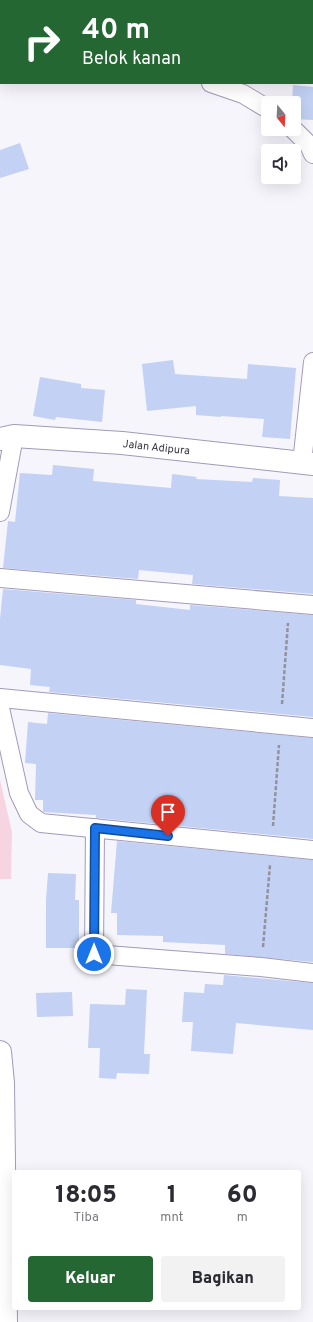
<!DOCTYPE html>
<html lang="id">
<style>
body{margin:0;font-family:Overpass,sans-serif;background:#f2f2f3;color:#2b2b33;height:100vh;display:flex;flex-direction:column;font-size:15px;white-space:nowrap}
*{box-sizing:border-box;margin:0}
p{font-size:13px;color:#7c7c81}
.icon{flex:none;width:22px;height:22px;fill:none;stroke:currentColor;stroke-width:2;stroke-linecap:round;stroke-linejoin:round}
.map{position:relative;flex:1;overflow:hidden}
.panel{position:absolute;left:12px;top:1170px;width:289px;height:140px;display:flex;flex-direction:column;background:#fff;border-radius:4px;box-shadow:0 4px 16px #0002}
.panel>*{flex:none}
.banner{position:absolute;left:0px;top:0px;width:313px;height:84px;box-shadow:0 4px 16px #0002;background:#246732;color:#fff;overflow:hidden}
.needle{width:26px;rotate:162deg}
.controls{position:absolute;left:261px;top:96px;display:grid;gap:8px}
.controls a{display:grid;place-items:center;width:40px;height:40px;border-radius:4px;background:#fff;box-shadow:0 4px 16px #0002;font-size:20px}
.pin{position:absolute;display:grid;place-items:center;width:34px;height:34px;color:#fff;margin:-41px -17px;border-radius:50% 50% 50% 0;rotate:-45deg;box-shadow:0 0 4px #0007}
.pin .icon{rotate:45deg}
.me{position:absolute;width:44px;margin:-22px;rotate:0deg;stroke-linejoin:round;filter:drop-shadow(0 0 3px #0008)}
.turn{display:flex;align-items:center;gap:14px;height:84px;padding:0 16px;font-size:18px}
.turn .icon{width:52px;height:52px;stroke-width:2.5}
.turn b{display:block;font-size:28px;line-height:34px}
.eta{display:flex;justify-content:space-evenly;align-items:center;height:68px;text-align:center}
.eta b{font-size:24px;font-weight:800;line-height:28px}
.action{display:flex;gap:8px;margin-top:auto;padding:8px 16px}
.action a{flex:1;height:46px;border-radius:4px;background:#246732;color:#fff;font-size:16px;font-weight:800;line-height:46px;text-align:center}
.action a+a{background:#f2f2f3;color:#2b2b33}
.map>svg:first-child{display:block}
.green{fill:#f6d5e0}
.building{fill:#c2d1f4}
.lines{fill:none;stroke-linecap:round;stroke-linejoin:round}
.minor-casing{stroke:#a29ab9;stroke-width:20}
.trunk-casing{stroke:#a29ab9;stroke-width:24}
.path{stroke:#93919b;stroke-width:2.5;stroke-dasharray:4 2;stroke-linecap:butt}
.minor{stroke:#fff;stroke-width:18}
.trunk{stroke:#fff;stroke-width:22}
.route-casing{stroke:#114b97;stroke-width:10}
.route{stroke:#1a73e8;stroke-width:7}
.labels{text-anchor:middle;stroke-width:3;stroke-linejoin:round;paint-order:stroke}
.street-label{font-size:11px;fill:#3a3744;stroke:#f6f5fb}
</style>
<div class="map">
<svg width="313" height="1322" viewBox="0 0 313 1322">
<rect width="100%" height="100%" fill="#f6f5fb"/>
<!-- green -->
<path class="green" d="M0,780L12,832L11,879H0Z"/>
<!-- building -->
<g class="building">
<path d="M293,85L313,87V120L294,119V103H292Z"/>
<path d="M20,143L29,169L0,178V150Z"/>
<path d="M173,360L175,374L247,379L248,364L296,368L290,439L262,437L264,419L221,416V417L196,415V406L147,411L142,364Z"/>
<path d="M40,377L81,384V388L105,390L102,422L56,417L55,420L33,416Z"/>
<path d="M53,465L94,469L93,481L171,488L172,474L197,477L196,479L252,482L253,478L280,480L279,496L313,498V594L192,584L193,575L139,570L138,579L3,568L8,521L15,522L20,473L52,475Z"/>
<path d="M3,589L136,600V604L190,610V605L313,615V717L49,692L50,687L30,685L31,669L0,665V619Z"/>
<path d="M48,713L313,738V839L97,818H96V815L43,812V800H35L36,764L25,763L28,722L47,724Z"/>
<path d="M117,841L313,860V962L225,954V945L163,942V936L117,935V913H111Z"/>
<path d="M48,873L76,874L75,900H79V948H46V900Z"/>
<path d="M224,975L313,983V1030L236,1023L233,1054L191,1051L193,1022H182L184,992L204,993L205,984L223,985Z"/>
<path d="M126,989L147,990L144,1054H150L149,1074L117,1073L116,1079L99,1078L100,1048H88L90,1004L125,1005Z"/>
<path d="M72,992L73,1016L37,1017L36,993Z"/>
</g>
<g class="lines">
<defs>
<g id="minor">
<path d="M213,1L215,0"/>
<path d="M0,57H1"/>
<path d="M211,83L243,94L268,109"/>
<path d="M293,129L309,145L313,154"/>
<path d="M302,463L313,362"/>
<path d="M0,512L14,436"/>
<path d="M0,578L313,605"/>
<path d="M0,698L313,728"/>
<path d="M0,708L19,793L29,814L41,823L313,850"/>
<path d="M95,828L94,954L261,967L313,973"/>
</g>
<g id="trunk">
<path id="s1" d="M0,439L14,436L122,443L313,464"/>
<path d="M0,1052L3,1083L6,1322"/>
</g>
</defs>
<!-- minor casing -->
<use href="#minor" class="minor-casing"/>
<!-- trunk casing -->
<use href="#trunk" class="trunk-casing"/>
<!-- path -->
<g class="path">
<path d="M282,704L288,623"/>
<path d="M273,826L279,745"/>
<path d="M263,947L270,865"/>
</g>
<!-- minor -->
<use href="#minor" class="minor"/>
<!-- trunk -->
<use href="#trunk" class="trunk"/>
</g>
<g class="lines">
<defs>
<path id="route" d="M94,954L95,828L168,836"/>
</defs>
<!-- route casing -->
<use href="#route" class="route-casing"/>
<!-- route -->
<use href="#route" class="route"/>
</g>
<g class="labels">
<!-- street labels -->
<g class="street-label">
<text dy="4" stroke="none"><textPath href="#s1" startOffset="157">Jalan Adipura</textPath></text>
</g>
</g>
</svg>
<div class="controls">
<a><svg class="needle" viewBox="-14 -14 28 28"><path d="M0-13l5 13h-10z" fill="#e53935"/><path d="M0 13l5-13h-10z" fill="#7c7c81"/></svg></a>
<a><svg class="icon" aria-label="sound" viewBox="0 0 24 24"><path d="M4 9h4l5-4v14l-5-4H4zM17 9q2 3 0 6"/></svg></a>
</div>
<div class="pin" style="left:168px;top:836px;background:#d93025"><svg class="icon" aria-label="arrive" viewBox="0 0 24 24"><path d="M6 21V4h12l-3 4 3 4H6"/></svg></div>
<svg class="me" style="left:94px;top:954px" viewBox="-20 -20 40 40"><circle r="17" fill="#1a73e8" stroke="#fff" stroke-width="3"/><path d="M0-11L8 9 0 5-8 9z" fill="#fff"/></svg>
<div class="banner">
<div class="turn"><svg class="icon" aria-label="right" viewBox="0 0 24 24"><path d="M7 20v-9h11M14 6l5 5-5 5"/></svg><div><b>40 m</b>Belok kanan</div></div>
</div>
<section class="panel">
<div class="eta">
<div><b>18:05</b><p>Tiba</p></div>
<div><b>1</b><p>mnt</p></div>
<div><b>60</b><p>m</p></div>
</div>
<div class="action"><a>Keluar</a><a>Bagikan</a></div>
</section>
</div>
